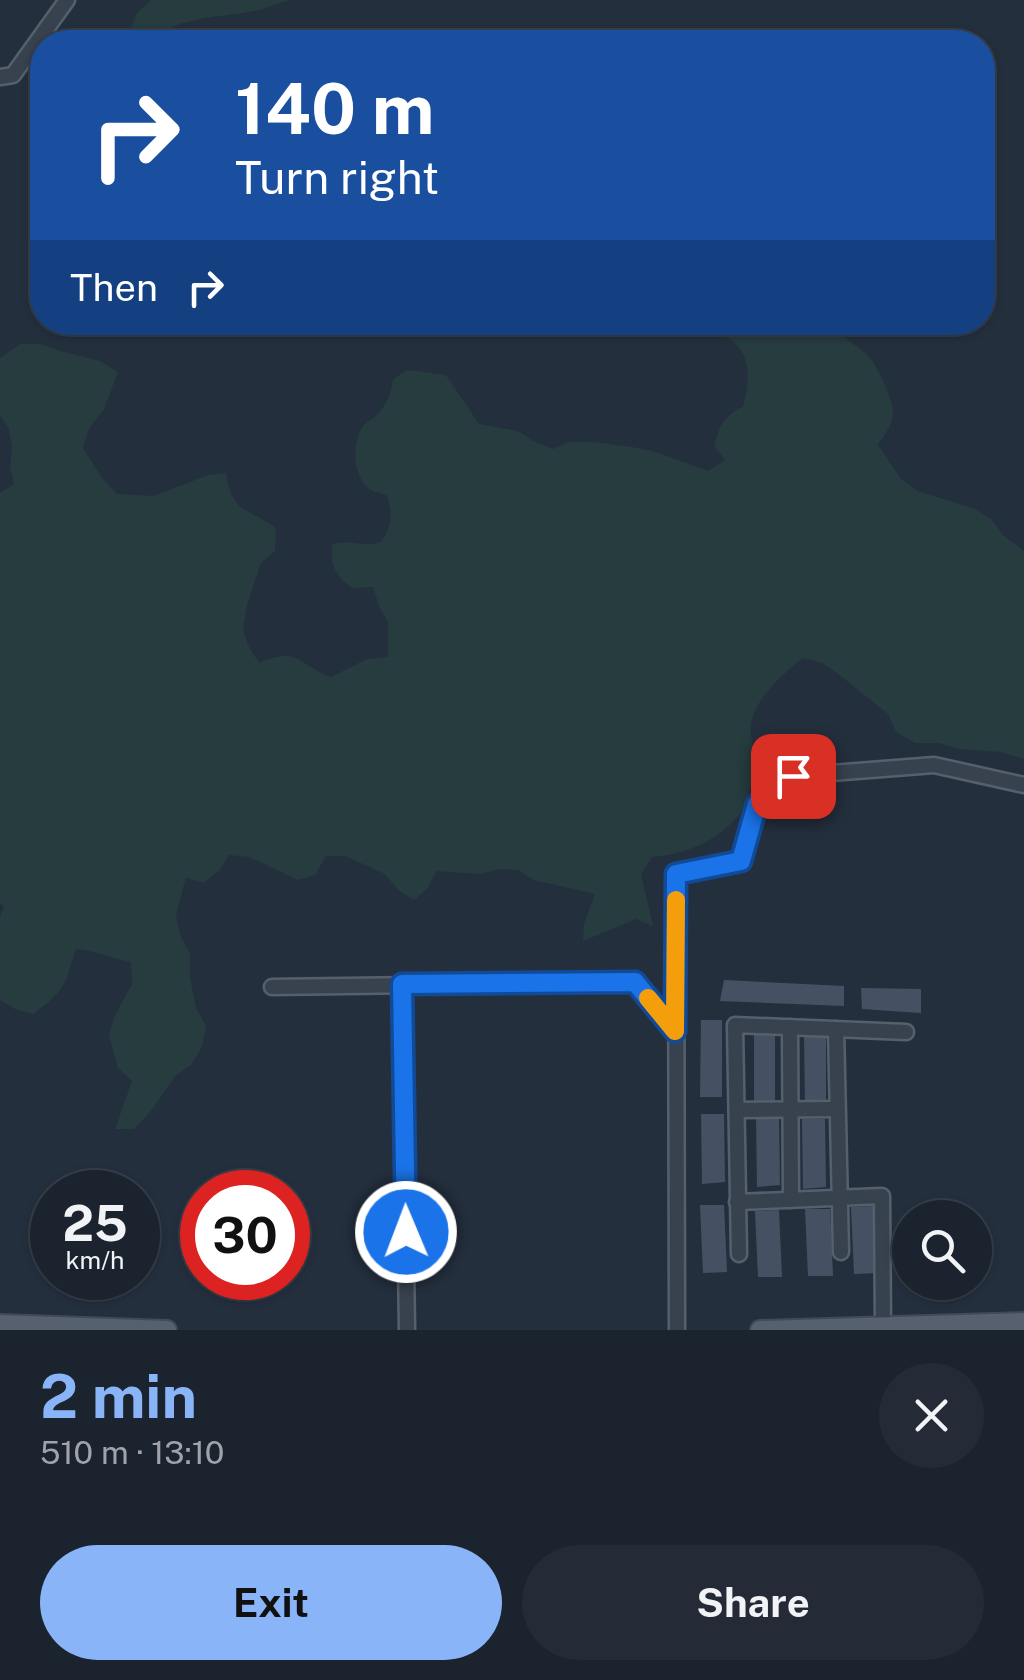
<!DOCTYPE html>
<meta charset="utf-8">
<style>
body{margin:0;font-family:"Public Sans",sans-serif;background:#242b36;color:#f1f3f6;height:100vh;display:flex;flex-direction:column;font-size:38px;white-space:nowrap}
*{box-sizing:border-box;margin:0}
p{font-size:32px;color:#a0a4aa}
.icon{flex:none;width:55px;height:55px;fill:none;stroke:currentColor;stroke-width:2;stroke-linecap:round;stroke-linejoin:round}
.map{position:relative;height:1330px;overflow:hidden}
.details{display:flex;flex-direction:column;background:#1b232e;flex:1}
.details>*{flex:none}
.guide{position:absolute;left:30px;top:30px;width:965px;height:305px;border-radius:40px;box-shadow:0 2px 8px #0004,0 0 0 2px #39404a;background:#1a4fa0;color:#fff;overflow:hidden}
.tools{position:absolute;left:892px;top:1200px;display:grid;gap:20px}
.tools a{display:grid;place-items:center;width:100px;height:100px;border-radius:50%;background:#1b232e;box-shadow:0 2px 8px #0004,0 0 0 2px #39404a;font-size:50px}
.speed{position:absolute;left:30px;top:1170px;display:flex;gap:20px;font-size:50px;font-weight:700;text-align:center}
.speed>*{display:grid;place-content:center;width:130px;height:130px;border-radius:50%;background:#1b232e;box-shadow:0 2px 8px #0004,0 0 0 2px #39404a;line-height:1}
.speed small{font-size:25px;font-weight:400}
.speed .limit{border:15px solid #d22;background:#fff;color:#111}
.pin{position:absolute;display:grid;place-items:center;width:85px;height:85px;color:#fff;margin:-42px;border-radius:20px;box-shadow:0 5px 15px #0006}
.me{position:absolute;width:110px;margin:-55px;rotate:359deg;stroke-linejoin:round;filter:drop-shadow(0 0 8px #0008)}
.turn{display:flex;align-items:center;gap:35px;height:210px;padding:0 40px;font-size:45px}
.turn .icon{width:130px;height:130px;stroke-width:2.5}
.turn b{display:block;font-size:70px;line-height:85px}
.then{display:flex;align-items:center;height:95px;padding:0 40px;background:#0003;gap:20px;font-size:38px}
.round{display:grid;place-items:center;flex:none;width:105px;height:105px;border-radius:52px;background:#242b36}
.summary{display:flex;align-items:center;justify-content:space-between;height:170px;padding:0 40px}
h1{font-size:60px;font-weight:700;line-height:75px;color:#8ab4f8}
.primary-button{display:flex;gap:20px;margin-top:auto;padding:20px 40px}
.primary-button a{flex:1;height:115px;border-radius:60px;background:#8ab4f8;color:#111;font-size:40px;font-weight:700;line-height:115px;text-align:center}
.primary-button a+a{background:#242b36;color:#f1f3f6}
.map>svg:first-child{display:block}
.green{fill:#263c3f}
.building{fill:#455162}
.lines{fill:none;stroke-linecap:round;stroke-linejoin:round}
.minor-casing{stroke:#565f6c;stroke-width:19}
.major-casing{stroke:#414a57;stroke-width:22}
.minor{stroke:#38414e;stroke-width:14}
.major{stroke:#56606e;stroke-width:18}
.route-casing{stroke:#114b97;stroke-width:25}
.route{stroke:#1a73e8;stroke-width:18}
.slow{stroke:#f59e0b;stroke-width:18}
</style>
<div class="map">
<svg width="1024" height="1330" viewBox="0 0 1024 1330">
<rect width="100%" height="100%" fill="#242f3e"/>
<!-- green -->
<g class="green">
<path d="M151,0H289C276,4 262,10 249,12C218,17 172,18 149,42H125L137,13Z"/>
<path d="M717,323H836C841,340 858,344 869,357C876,364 880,376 885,385C897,414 896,419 878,445L901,479L918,491L975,509L991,519L1003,535L1024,551V759L1001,752L958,749L940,743H915L896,732L888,714L837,673L822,663L803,658C784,673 755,698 751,724C749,739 757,755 754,770C752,782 747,805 740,814C717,841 687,854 652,857L641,874L653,926L636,919L583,941L584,924L595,894L534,880L518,870L501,869L479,874L436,871L428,888L414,900L398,890L385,874L345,856H326L315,875L298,880L249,857L229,855L219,871L203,883L186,877L176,915L180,935L190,953V978L196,1008L206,1026L202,1047L191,1065L176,1075L151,1111L134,1129H115L132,1081L118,1068L109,1036L114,1017L132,984L131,962C112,959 96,950 76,949C64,986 67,989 33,1014L15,1009L0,1000V917L4,906L0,904V493L14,484L10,467L12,447L9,429L0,415V358L20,344H40L60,351L100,361L118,372L104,409L89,429L83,448L102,478L117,494L154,496L208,475L226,473C232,514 247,507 276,528L275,551L261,563L247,605L243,628L248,645L259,663C299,646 296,664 331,677L367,659L388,657V622L379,606L373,587L352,588C335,575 330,566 332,544C353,539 360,548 381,542C392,526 393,514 387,495C379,493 371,492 366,486C352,471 352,441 364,425C368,421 373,419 377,415C387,404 391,394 393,379L408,370L446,375L479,424L518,431L533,441L553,449L569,442H594L632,447L653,451L708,471L725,460L714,446C720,424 723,418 743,406C748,387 752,365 739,348C730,336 724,339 717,323Z"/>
</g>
<!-- building -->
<g class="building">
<path d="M724,980L844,986V1006L720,1001Z"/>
<path d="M861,988L921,989V1013L862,1009Z"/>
<path d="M701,1020H722V1097H700Z"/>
<rect x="754" y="1034" width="21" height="68"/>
<path d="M804,1035H826V1104H805Z"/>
<path d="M701,1114H724L725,1182L702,1184Z"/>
<path d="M756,1116L779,1117L780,1185L757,1187Z"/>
<path d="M802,1119H825L826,1187L803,1189Z"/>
<path d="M700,1205H724L727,1272L703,1273Z"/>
<path d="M875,1206L878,1273L854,1274L851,1207Z"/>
<path d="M805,1209H830L833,1276H808Z"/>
<path d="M779,1210L782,1277H758L755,1211Z"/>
</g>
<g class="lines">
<defs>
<g id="minor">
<path d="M0,77L13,75L67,0"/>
<path d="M402,984L407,1330"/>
<path d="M272,987L635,982L675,1031"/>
<path d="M790,1027L791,1200"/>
<path d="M836,1029L841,1252"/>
<path d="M737,1110L837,1109"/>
<path d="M737,1202L882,1196L883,1327"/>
<path d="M739,1254L735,1025L906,1032"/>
<path d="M677,1330L676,874L741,861L757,804L793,776L934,765L1024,785"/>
</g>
<g id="major">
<path d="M0,1324L167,1330"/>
<path d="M760,1330L1024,1322"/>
</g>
</defs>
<!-- minor casing -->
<use href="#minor" class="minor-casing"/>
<!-- major casing -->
<use href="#major" class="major-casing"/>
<!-- minor -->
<use href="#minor" class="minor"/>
<!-- major -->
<use href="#major" class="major"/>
</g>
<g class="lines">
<defs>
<path id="route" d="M406,1232L402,984L635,982L675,1031L676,874L741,861L757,804L793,776"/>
</defs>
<!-- route casing -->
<use href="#route" class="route-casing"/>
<!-- route -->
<use href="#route" class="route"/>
<!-- slow -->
<path class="slow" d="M648,998L675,1031L676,900"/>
</g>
</svg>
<div class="tools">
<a><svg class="icon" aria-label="search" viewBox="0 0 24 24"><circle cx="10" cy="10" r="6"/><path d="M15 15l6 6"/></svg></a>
</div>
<div class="speed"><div>25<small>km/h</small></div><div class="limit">30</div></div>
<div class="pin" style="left:793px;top:776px;background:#d93025"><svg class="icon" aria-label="arrive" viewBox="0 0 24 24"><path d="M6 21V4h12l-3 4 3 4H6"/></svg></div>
<svg class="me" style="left:406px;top:1232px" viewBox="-20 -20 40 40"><circle r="17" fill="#1a73e8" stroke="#fff" stroke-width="3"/><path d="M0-11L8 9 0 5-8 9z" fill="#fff"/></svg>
<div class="guide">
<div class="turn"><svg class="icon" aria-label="right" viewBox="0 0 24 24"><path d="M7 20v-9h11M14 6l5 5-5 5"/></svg><div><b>140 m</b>Turn right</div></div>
<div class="then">Then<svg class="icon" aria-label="right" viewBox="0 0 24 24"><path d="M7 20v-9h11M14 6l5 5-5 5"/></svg></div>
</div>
</div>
<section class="details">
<div class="summary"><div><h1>2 min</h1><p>510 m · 13:10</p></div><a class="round"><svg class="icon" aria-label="close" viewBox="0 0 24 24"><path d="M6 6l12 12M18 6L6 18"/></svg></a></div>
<div class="primary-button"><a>Exit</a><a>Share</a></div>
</section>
